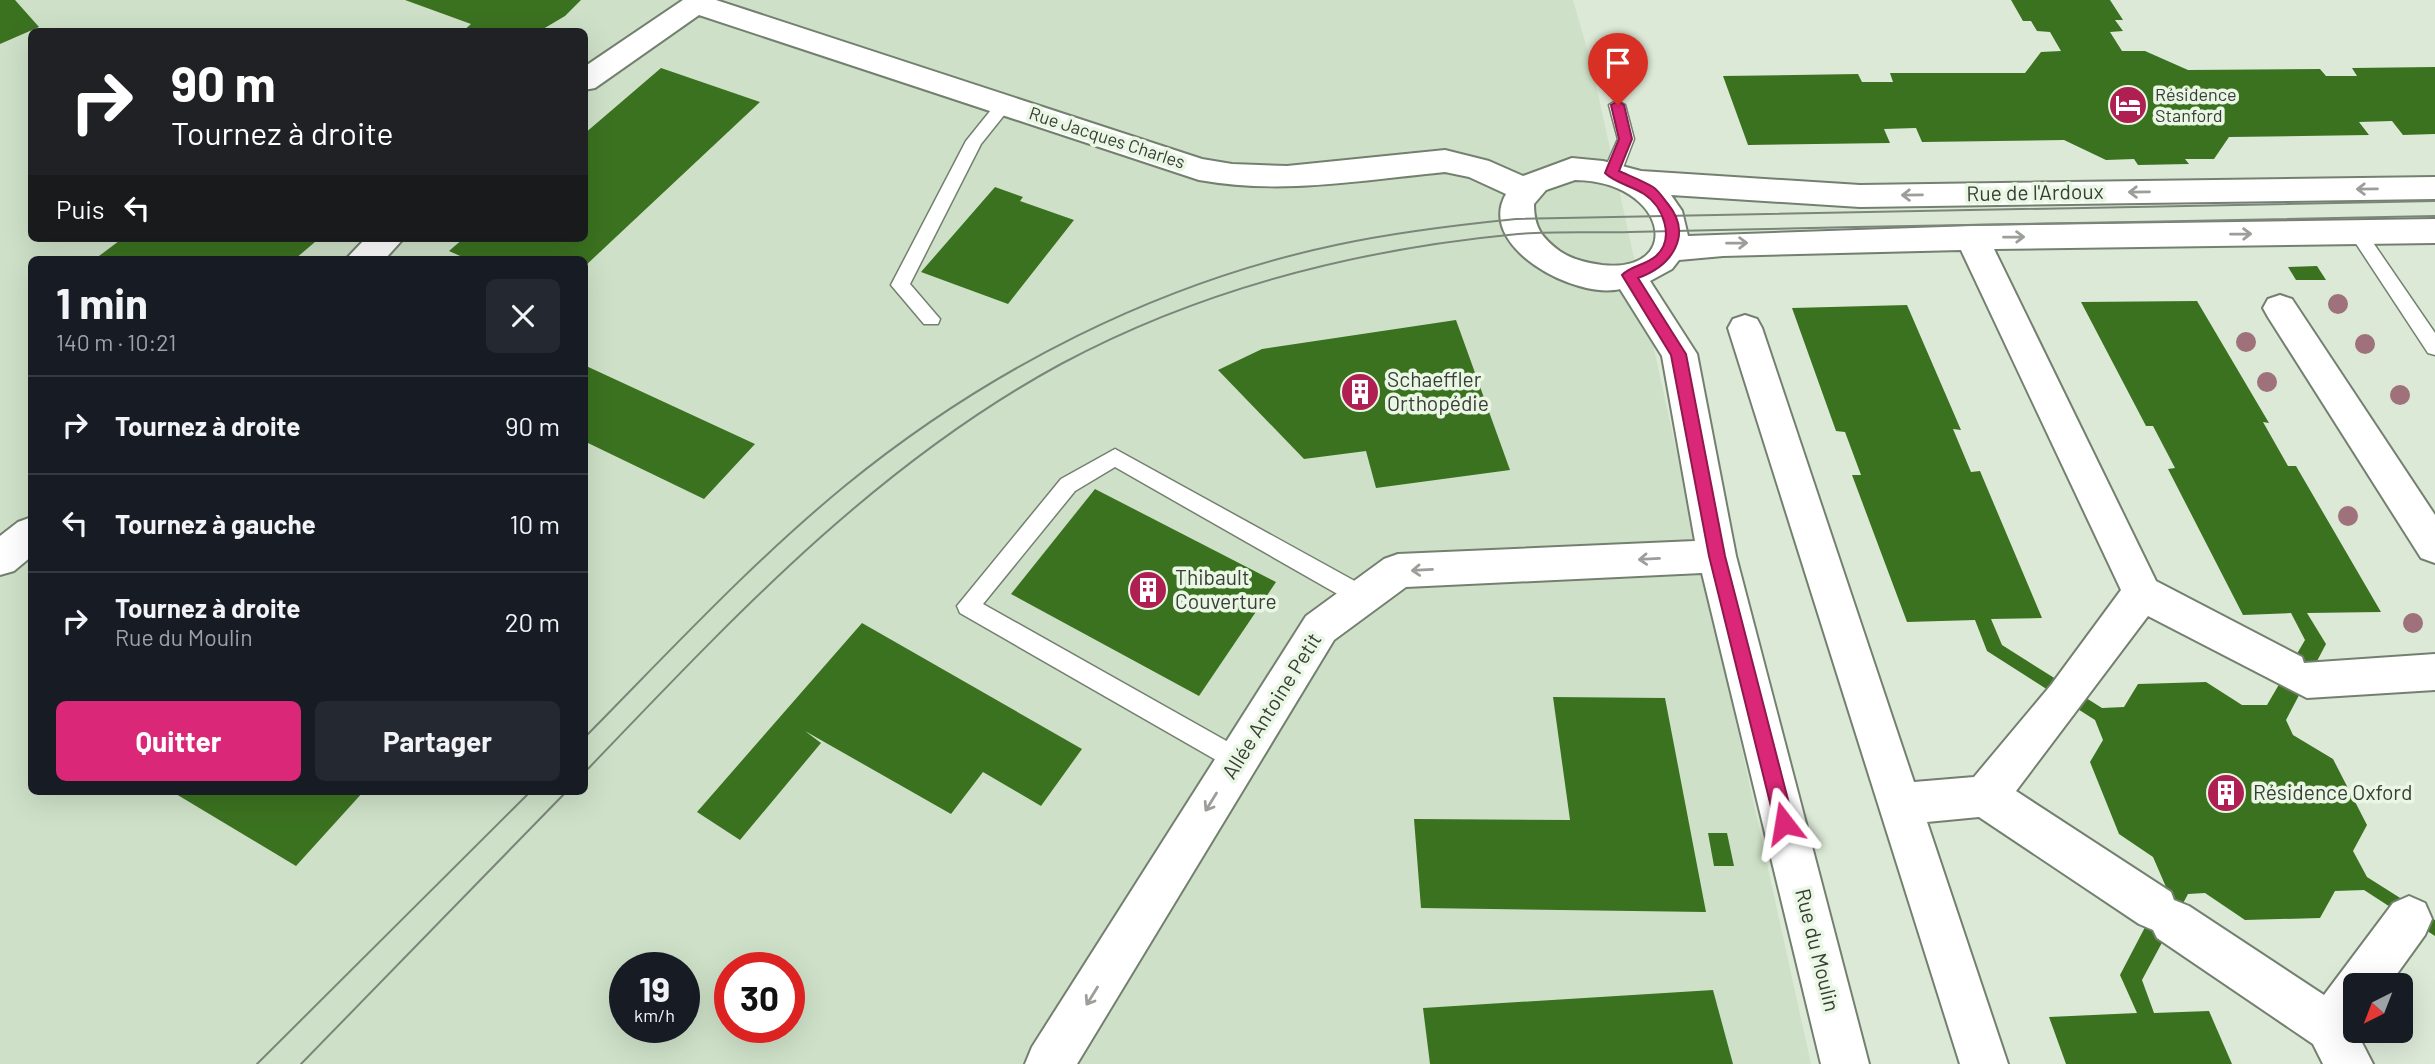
<!DOCTYPE html>
<html lang="fr">
<meta charset="utf-8">
<style>
body{margin:0;font-family:Barlow,sans-serif;background:#242831;color:#f1f3f6;height:100vh;display:flex;flex-direction:column;font-size:26px;white-space:nowrap}
*{box-sizing:border-box;margin:0}
p{font-size:23px;color:#9ea1a6}
.icon{flex:none;width:38px;height:38px;fill:none;stroke:currentColor;stroke-width:2;stroke-linecap:round;stroke-linejoin:round}
.map{position:relative;flex:1;overflow:hidden}
.sheet{position:absolute;left:28px;top:256px;width:560px;height:539px;display:flex;flex-direction:column;background:#171b24;border-radius:10px;box-shadow:0 7px 28px #0002}
.sheet>*{flex:none}
.guide{position:absolute;left:28px;top:28px;width:560px;height:214px;border-radius:10px;box-shadow:0 7px 28px #0002;background:#202124;color:#fff;overflow:hidden}
.needle{width:46px;rotate:222deg}
.tools{position:absolute;left:2343px;top:973px;display:grid;gap:14px}
.tools a{display:grid;place-items:center;width:70px;height:70px;border-radius:10px;background:#171b24;box-shadow:0 7px 28px #0002;font-size:35px}
.speed{position:absolute;left:609px;top:952px;display:flex;gap:14px;font-size:35px;font-weight:700;text-align:center}
.speed>*{display:grid;place-content:center;width:91px;height:91px;border-radius:50%;background:#171b24;box-shadow:0 7px 28px #0002;line-height:1}
.speed small{font-size:18px;font-weight:400}
.speed .limit{border:10px solid #d22;background:#fff;color:#111}
.pin{position:absolute;display:grid;place-items:center;width:60px;height:60px;color:#fff;margin:-72px -30px;border-radius:50% 50% 50% 0;rotate:-45deg;box-shadow:0 0 7px #0007}
.pin .icon{rotate:45deg}
.me{position:absolute;width:77px;margin:-38px;rotate:346deg;stroke-linejoin:round;filter:drop-shadow(0 0 5px #0008)}
.turn{display:flex;align-items:center;gap:24px;height:147px;padding:0 28px;font-size:32px}
.turn .icon{width:91px;height:91px;stroke-width:2.5}
.turn b{display:block;font-size:49px;line-height:60px}
.then{display:flex;align-items:center;height:66px;padding:0 28px;background:#0003;gap:14px;font-size:26px}
.round{display:grid;place-items:center;flex:none;width:74px;height:74px;border-radius:10px;background:#242831}
.head{display:flex;align-items:center;justify-content:space-between;height:119px;padding:0 28px}
h1{font-size:42px;font-weight:700;line-height:52px}
.button{display:flex;gap:14px;margin-top:auto;padding:14px 28px}
.button a{flex:1;height:80px;border-radius:10px;background:#db2777;color:#fff;font-size:28px;font-weight:700;line-height:80px;text-align:center}
.button a+a{background:#242831;color:#f1f3f6}
ul{padding:0;list-style:none}
li{display:flex;align-items:center;gap:21px;height:98px;padding:0 28px;border-top:2px solid #363941}
li div{flex:1}
li b{display:block;font-size:26px}
li em{font-style:normal}
.map>svg:first-child{display:block}
.built{fill:#cee1c8;fill-rule:evenodd}
.building{fill:#3b7220}
.lines{fill:none;stroke-linecap:round;stroke-linejoin:round}
.lane-casing{stroke:#74806f;stroke-width:3}
.street-casing{stroke:#74806f;stroke-width:4}
.lane{fill:#fff;fill-rule:evenodd}
.street{fill:#fff;fill-rule:evenodd}
.tram{stroke:#7c8579;stroke-width:2}
.tree{fill:#9e717b}
.oneway{stroke:#9c9e9a}
.route{fill:#db2777;stroke:#8e194d;stroke-width:2}
.labels{text-anchor:middle;stroke-width:7;stroke-linejoin:round;paint-order:stroke}
.far-poi-label{font-size:18px;fill:#383e36;stroke:#e9f7e4;text-anchor:start}
.far-street-label{font-size:18px;fill:#383e36;stroke:#e9f7e4}
.street-label{font-size:21px;fill:#383e36;stroke:#e9f7e4}
.poi-label{font-size:21px;fill:#383e36;stroke:#e9f7e4;text-anchor:start}
</style>
<div class="map">
<svg width="2435" height="1064" viewBox="0 0 2435 1064">
<rect width="100%" height="100%" fill="#dce9d7"/>
<!-- built -->
<path class="built" d="M0,0H1573L1591,62L1811,1064H0ZM32,32H584V238H32ZM32,259H584V791H32ZM625,968H684V1027H625ZM730,968H789V1027H730Z"/>
<!-- building -->
<g class="building">
<path d="M0,0H15L39,27L0,44Z"/>
<path d="M405,0H581L565,16L538,32H462L471,24Z"/>
<path d="M2011,0H2110L2123,20H2115L2123,31L2110,32L2122,51H2145L2188,70L2320,69L2326,76H2357L2352,68L2435,67V134L2403,135L2392,121L2359,122L2369,135L2229,137L2214,159H2185L2189,164L2138,165L2134,159L2106,160L2064,140L1922,142L1916,128L1884,129L1890,143L1748,145L1723,76L1858,74L1862,82H1893L1890,73H2025L2041,52L2061,51L2050,32L2037,31L2031,21H2023Z"/>
<path d="M661,68L760,102L584,267V259H467L449,251L464,238H584V134Z"/>
<path d="M995,187L1023,197L1020,201L1074,220L1008,304L921,272Z"/>
<path d="M123,238H185L194,242L199,238H306L315,242L295,259H270L263,256L259,259H95Z"/>
<path d="M2317,266L2326,280H2296L2288,267Z"/>
<path d="M2197,301L2269,423L2263,422L2288,466H2296L2381,612L2307,613L2326,644L2286,720L2293,735L2333,759L2367,825L2353,851L2367,877L2435,920V936L2364,890L2335,891L2320,918L2245,920L2205,893L2188,894L2142,980L2154,1013L2209,1011L2232,1064H2066L2049,1017L2137,1013L2120,975L2166,887L2153,857L2119,834L2090,762L2103,740L2095,720L1987,651L1975,620L1907,622L1852,475H1861L1845,432L1836,431L1792,308L1907,305L1961,430L1953,429L1971,472L1980,471L2042,618L1991,619L2002,645L2102,708L2124,707L2138,684L2206,682L2242,705H2267L2305,640L2291,613L2243,615L2168,469L2175,468L2153,426H2146L2081,302Z"/>
<path d="M1456,320L1510,470L1376,488L1366,451L1304,459L1218,370L1262,349Z"/>
<path d="M584,365L755,444L704,499L588,443L584,446Z"/>
<path d="M1095,489L1276,582L1199,696L1011,594Z"/>
<path d="M862,623L1082,749L1041,806L983,772L951,814L805,731L821,743L740,840L697,812Z"/>
<path d="M1553,697L1665,698L1706,912L1421,908L1414,819L1570,820Z"/>
<path d="M171,791H364L296,866Z"/>
<path d="M1708,833H1727L1734,866H1714Z"/>
<path d="M1713,990L1733,1064H1430L1423,1008Z"/>
</g>
<g class="lines">
<defs>
<g id="lane">
<path d="M1005,99L1013,104L981,144L910,284L940,319L938,324H924L891,285L966,141L999,100Z"/>
<path d="M1617,100L1625,105L1634,139L1621,173L1612,179L1603,173L1618,139L1609,105Z"/>
<path d="M2357,226L2363,228L2435,333V355L2428,353L2351,236L2348,232Z"/>
<path d="M1115,449L1371,590L1374,597L1371,604L1363,606L1355,604L1115,467L1075,491L983,604L1246,752L1250,760L1246,768L1238,771L1230,768L960,613L957,606L1061,479Z"/>
</g>
<g id="street">
<path d="M683,0H716L1202,159L1232,164L1287,166L1445,150L1489,161L1523,176L1572,158L1603,161L1641,171L1860,185L2435,177V199L1860,207L1671,195L1682,211L1688,236L1972,226L2435,219V243L1994,249L2156,581L2302,657L2304,663L2435,654V690L2307,698L2148,616L2016,791L2171,892L2174,900L2189,906L2324,995L2393,903L2409,896L2425,903L2432,919L2425,935L2389,985H2356V1031L2373,1064H2323L2313,1044L2157,938L2153,930L2139,924L1979,817L1927,822L2008,1064H1960L1728,328L1733,319L1745,315L1757,319L1762,328L1914,782L1974,777L2051,685L2121,590L1961,250L1723,256L1679,260L1672,269L1650,281L1697,354L1736,556L1869,1064H1821L1702,573L1406,587L1334,640L1077,1064H1025L1032,1047L1306,616L1384,559L1398,554L1695,541L1662,356L1620,289C1577,300 1475,247 1506,194L1469,177L1445,172C1363,180 1281,195 1199,180L699,15L595,88L584,90V67ZM1575,180C1668,181 1685,274 1602,265C1588,263 1573,260 1561,252C1542,238 1534,228 1534,204L1546,190Z"/>
<path d="M366,238H404L385,259H346Z"/>
<path d="M2280,295L2292,299L2435,515V563L2421,558L2268,317L2263,308L2268,299Z"/>
<path d="M32,517V556L14,571L0,575V536L18,522Z"/>
</g>
</defs>
<!-- lane casing -->
<use href="#lane" class="lane-casing"/>
<!-- street casing -->
<use href="#street" class="street-casing"/>
<!-- lane -->
<use href="#lane" class="lane"/>
<!-- street -->
<use href="#street" class="street"/>
<!-- tram -->
<g class="tram">
<path d="M584,738C669,652 752,562 846,485C987,370 1157,283 1336,245C1396,232 1456,225 1516,219L2435,201"/>
<path d="M584,773C730,621 873,466 1061,364C1203,288 1358,249 1518,234C1555,231 1593,233 1630,232C1705,230 1780,229 1855,227C2048,224 2242,220 2435,216"/>
<path d="M257,1064L531,791"/>
<path d="M301,1064L567,791"/>
</g>
</g>
<!-- trees -->
<g class="tree">
<circle cx="2338" cy="304" r="10"/>
<circle cx="2246" cy="342" r="10"/>
<circle cx="2365" cy="344" r="10"/>
<circle cx="2267" cy="382" r="10"/>
<circle cx="2400" cy="395" r="10"/>
<circle cx="2348" cy="516" r="10"/>
<circle cx="2413" cy="623" r="10"/>
</g>
<!-- one-way arrows -->
<defs><path id="oneway-shaft" d="M-6 0H5M1.5-3L5.5 0L1.5 3" fill="none" stroke-width="1.6" stroke-linecap="round" stroke-linejoin="round" transform="scale(1.75)"/></defs>
<g class="oneway">
<use href="#oneway-shaft" transform="translate(2367 189) rotate(179)"/>
<use href="#oneway-shaft" transform="translate(2139 192) rotate(179)"/>
<use href="#oneway-shaft" transform="translate(1912 195) rotate(179)"/>
<use href="#oneway-shaft" transform="translate(2241 234) rotate(-1)"/>
<use href="#oneway-shaft" transform="translate(2014 237) rotate(-1)"/>
<use href="#oneway-shaft" transform="translate(1737 243) rotate(-1)"/>
<use href="#oneway-shaft" transform="translate(1649 559) rotate(177)"/>
<use href="#oneway-shaft" transform="translate(1422 570) rotate(177)"/>
<use href="#oneway-shaft" transform="translate(1211 802) rotate(122)"/>
<use href="#oneway-shaft" transform="translate(1092 996) rotate(122)"/>
</g>
<!-- route -->
<path class="route" d="M1618,101L1624,105L1632,139L1619,171C1630,176 1643,181 1653,187C1659,191 1663,198 1668,204C1693,235 1672,266 1638,278L1686,354L1725,556L1794,823L1791,830L1784,832L1778,830L1775,823L1709,556L1671,355L1622,275C1630,266 1646,265 1656,256C1675,239 1664,207 1644,194C1632,186 1615,183 1605,173L1619,139L1611,105Z"/>
<!-- icons -->
<defs>
<symbol id="hotel-disc" viewBox="-11 -11 22 22"><circle r="9.5" fill="#af1f52" stroke="#e9f7e4"/><path d="M-6-4.5h1.5V1H6V5H4.5V3h-9V5H-6ZM-4 0a1.8 1.8 0 1 1 3.6 0ZM.5 0V-2.5h3Q6-2.5 6 0Z" fill="#fff"/></symbol>
<symbol id="building-disc" viewBox="-11 -11 22 22"><circle r="9.5" fill="#af1f52" stroke="#e9f7e4"/><path d="M-4-6H4V6H1V3H-1V6H-4ZM-2.5-4.3h1.7v1.8h-1.7ZM.8-4.3h1.7v1.8H.8ZM-2.5-1h1.7V.8h-1.7ZM.8-1h1.7V.8H.8Z" fill="#fff"/></symbol>
</defs>
<g fill-rule="evenodd">
<use href="#hotel-disc" x="2106" y="83" width="44" height="44"/>
<use href="#building-disc" x="1338" y="370" width="44" height="44"/>
<use href="#building-disc" x="1126" y="568" width="44" height="44"/>
<use href="#building-disc" x="2204" y="771" width="44" height="44"/>
</g>
<g class="labels">
<!-- far-poi labels -->
<g class="far-poi-label">
<text x="2155" y="101">Résidence<tspan x="2155" dy="21">Stanford</tspan></text>
</g>
<!-- far-street labels -->
<g class="far-street-label">
<text transform="translate(1107 138) rotate(18)" y="6">Rue Jacques Charles</text>
</g>
<!-- street labels -->
<g class="street-label">
<text transform="translate(2035 193) rotate(-1)" y="7">Rue de l'Ardoux</text>
<text transform="translate(1272 706) rotate(-58)" y="7">Allée Antoine Petit</text>
<text transform="translate(1817 950) rotate(76)" y="7">Rue du Moulin</text>
</g>
<!-- poi labels -->
<g class="poi-label">
<text x="1387" y="387">Schaeffler<tspan x="1387" dy="24">Orthopédie</tspan></text>
<text x="1175" y="585">Thibault<tspan x="1175" dy="24">Couverture</tspan></text>
<text x="2253" y="800">Résidence Oxford</text>
</g>
</g>
</svg>
<div class="tools">
<a><svg class="needle" viewBox="-14 -14 28 28"><path d="M0-13l5 13h-10z" fill="#e53935"/><path d="M0 13l5-13h-10z" fill="#9ea1a6"/></svg></a>
</div>
<div class="speed"><div>19<small>km/h</small></div><div class="limit">30</div></div>
<div class="pin" style="left:1618px;top:105px;background:#d93025"><svg class="icon" aria-label="arrive" viewBox="0 0 24 24"><path d="M6 21V4h12l-3 4 3 4H6"/></svg></div>
<svg class="me" style="left:1784px;top:823px" viewBox="-20 -20 40 40"><path d="M0-17L14 15 0 8-14 15z" fill="#db2777" stroke="#fff" stroke-width="4"/></svg>
<div class="guide">
<div class="turn"><svg class="icon" aria-label="right" viewBox="0 0 24 24"><path d="M7 20v-9h11M14 6l5 5-5 5"/></svg><div><b>90 m</b>Tournez à droite</div></div>
<div class="then">Puis<svg class="icon" aria-label="left" viewBox="0 0 24 24"><path d="M17 20v-9H6M10 6l-5 5 5 5"/></svg></div>
</div>
<section class="sheet">
<div class="head"><div><h1>1 min</h1><p>140 m · 10:21</p></div><a class="round"><svg class="icon" aria-label="close" viewBox="0 0 24 24"><path d="M6 6l12 12M18 6L6 18"/></svg></a></div>
<ul>
<li><svg class="icon" aria-label="right" viewBox="0 0 24 24"><path d="M7 20v-9h11M14 6l5 5-5 5"/></svg><div><b>Tournez à droite</b></div><em>90 m</em></li>
<li><svg class="icon" aria-label="left" viewBox="0 0 24 24"><path d="M17 20v-9H6M10 6l-5 5 5 5"/></svg><div><b>Tournez à gauche</b></div><em>10 m</em></li>
<li><svg class="icon" aria-label="right" viewBox="0 0 24 24"><path d="M7 20v-9h11M14 6l5 5-5 5"/></svg><div><b>Tournez à droite</b><p>Rue du Moulin</p></div><em>20 m</em></li>
</ul>
<div class="button"><a>Quitter</a><a>Partager</a></div>
</section>
</div>
